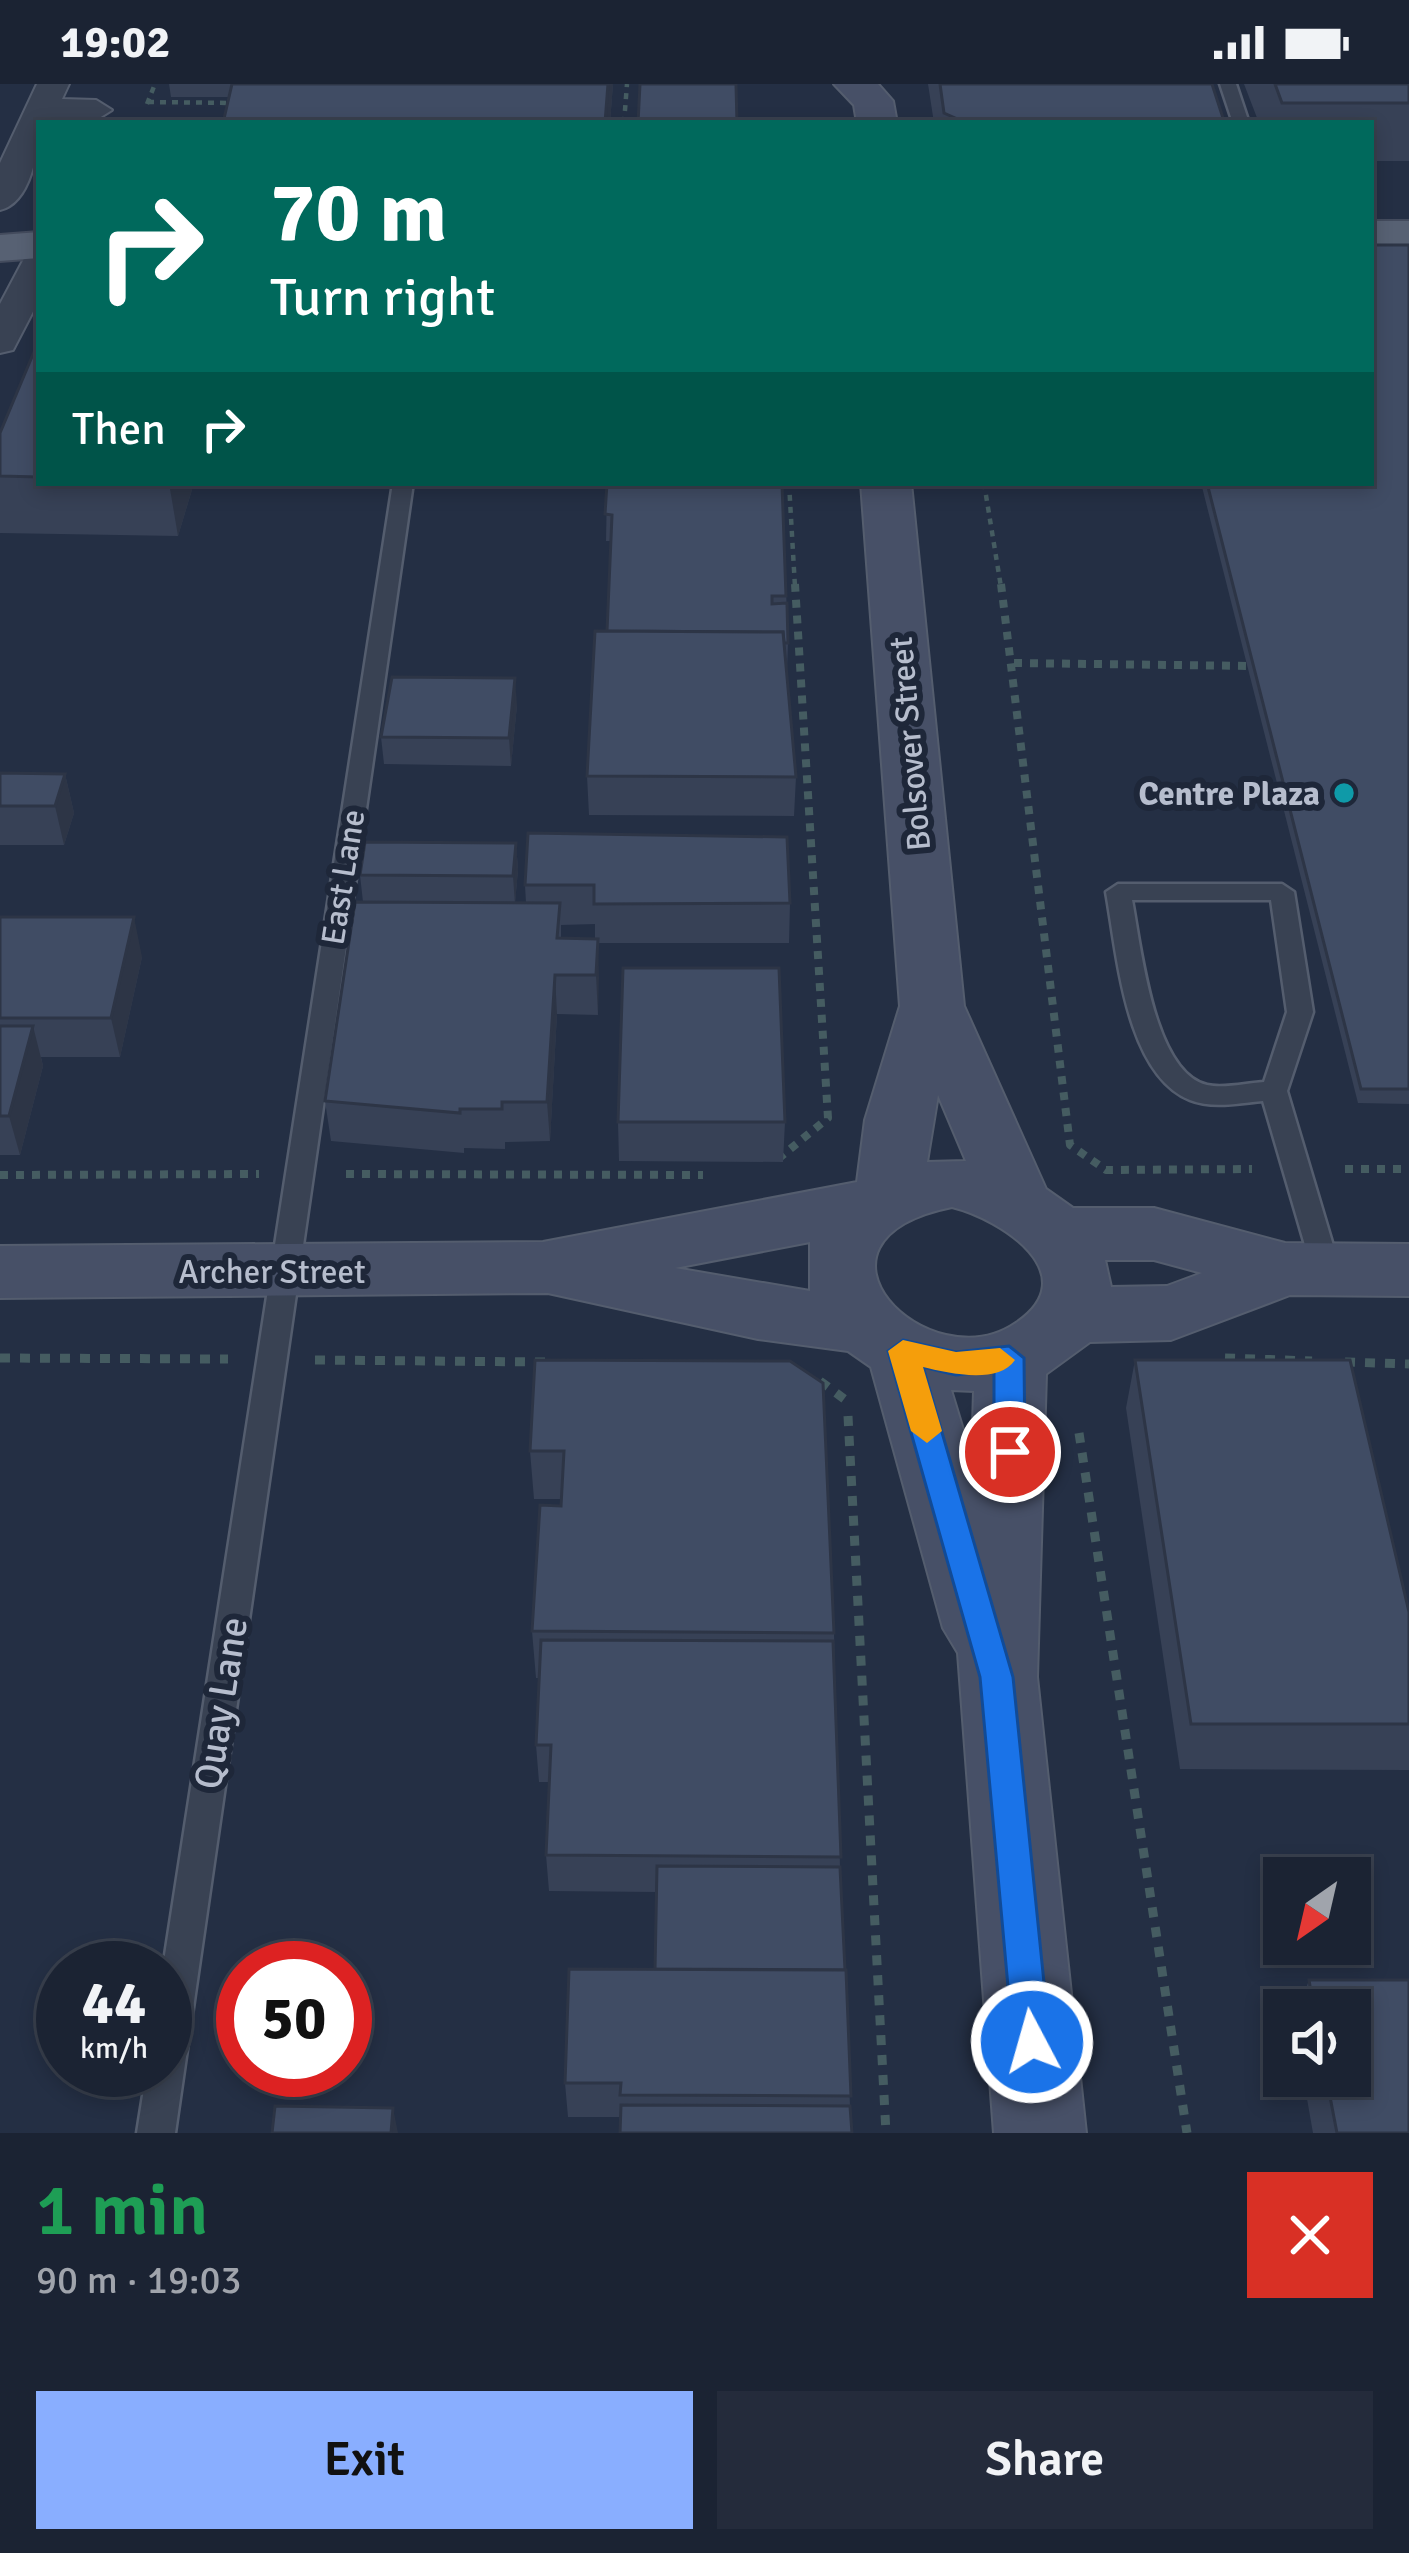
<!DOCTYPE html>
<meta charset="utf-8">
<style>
body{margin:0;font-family:Signika,sans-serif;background:#242b3b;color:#f1f3f6;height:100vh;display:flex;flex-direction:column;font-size:45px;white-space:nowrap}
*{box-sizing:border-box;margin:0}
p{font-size:39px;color:#a0a4ac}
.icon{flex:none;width:66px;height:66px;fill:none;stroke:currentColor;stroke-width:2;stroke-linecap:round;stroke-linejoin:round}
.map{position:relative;height:2049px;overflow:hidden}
.side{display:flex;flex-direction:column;background:#1b2333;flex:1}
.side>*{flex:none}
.top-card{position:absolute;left:36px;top:36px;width:1338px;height:366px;border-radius:0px;box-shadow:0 6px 18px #0003,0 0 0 3px #39404e;background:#00695c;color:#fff;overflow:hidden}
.needle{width:78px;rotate:214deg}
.controls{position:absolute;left:1263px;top:1773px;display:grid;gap:24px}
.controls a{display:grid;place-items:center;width:108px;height:108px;border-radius:0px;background:#1b2333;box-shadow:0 6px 18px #0003,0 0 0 3px #39404e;font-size:60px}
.speed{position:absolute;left:36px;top:1857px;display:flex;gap:24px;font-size:60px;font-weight:700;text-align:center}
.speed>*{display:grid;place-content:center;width:156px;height:156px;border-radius:50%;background:#1b2333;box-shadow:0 6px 18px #0003,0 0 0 3px #39404e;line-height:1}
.speed small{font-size:30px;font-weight:400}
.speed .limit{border:18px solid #d22;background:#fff;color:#111}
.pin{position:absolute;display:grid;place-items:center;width:102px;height:102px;color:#fff;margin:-51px;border:6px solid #fff;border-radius:50%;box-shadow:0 3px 12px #0007}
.me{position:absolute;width:132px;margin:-66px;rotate:354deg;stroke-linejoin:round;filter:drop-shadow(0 0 9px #0008)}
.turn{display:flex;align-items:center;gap:42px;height:252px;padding:0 36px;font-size:54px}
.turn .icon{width:156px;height:156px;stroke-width:2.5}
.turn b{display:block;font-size:84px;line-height:102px}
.then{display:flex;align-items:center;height:114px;padding:0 36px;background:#0003;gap:24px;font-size:45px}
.round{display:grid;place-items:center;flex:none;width:126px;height:126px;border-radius:0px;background:#242b3b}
.head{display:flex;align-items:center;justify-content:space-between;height:204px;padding:0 36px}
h1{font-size:72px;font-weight:600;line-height:90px;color:#1e9e55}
.primary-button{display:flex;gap:24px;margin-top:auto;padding:24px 36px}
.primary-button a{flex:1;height:138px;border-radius:0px;background:#89aeff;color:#111;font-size:48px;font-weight:600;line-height:138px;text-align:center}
.primary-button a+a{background:#242b3b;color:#f1f3f6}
.status{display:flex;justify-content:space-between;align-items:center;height:84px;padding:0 60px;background:#1b2333;direction:ltr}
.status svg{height:33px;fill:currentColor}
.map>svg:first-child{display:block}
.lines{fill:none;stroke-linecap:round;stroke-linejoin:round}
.lane-casing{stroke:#545d6e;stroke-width:5}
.street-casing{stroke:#545d6e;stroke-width:4}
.secondary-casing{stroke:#545d6e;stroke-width:4}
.primary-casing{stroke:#434b5d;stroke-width:4}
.path-far2{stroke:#455c61;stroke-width:4.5;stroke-dasharray:6 6;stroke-linecap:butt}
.path-far1{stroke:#455c61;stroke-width:8;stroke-dasharray:8 8;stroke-linecap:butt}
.path{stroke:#455c61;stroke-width:9;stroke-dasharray:10 10;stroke-linecap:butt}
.lane{fill:#394253;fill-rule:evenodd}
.street{fill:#394253;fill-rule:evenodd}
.secondary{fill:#475067;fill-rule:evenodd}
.primary{fill:#576173;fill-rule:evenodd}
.wall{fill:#374156;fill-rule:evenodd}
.shaded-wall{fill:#2d3546}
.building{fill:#404c64;stroke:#2d3546;stroke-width:3}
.route{fill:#1a73e8;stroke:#114b97;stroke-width:3}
.slow{fill:#f59e0b}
.culture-dot{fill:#0f9aa8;stroke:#1e2739;stroke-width:4.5}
.labels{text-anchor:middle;stroke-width:12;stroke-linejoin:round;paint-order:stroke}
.street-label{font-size:33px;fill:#b6bdcd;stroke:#1e2739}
.poi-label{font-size:33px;font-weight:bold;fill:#b6bdcd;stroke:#1e2739;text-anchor:end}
.near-street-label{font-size:39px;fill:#b6bdcd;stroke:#1e2739}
</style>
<div class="status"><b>19:02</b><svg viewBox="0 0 49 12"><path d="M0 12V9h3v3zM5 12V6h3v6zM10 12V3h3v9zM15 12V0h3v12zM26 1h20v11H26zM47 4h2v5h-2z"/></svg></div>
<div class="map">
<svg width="1409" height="2049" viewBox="0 0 1409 2049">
<rect width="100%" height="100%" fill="#242f44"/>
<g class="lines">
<defs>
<g id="lane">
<path d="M1220,0H1236L1249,39H1233Z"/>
<path d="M393,399H413L175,2049H137L147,1986H165L163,1884Z"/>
<path d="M1118,800H1282L1294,808L1313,928L1287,1007L1340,1185L1336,1193H1316L1312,1185L1263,1017C1240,1019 1212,1025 1190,1016C1125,990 1117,868 1106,808ZM1132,816H1271L1287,928L1264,998C1246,999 1224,1005 1207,1001C1153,988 1141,862 1132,816Z"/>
</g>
<g id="street">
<path d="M37,0H69L62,15L96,16L112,26L96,36L39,39C39,66 31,119 0,126V79Z"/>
<path d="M39,168V216L13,266L0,269V220L26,171Z"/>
</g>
<g id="secondary">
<path d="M834,0H878L893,17L897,39H857L854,21Z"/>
<path d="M861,399H911L964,922L1046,1105L1073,1124H1154L1285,1159L1409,1160V1212L1290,1211L1171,1256L1090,1258L1046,1290L1037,1593L1086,2049H994L958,1569L943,1544L871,1283L848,1267L758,1255L548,1209L0,1214V1162L543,1158L857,1098L865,1036L900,922ZM938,1011L966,1077L927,1078ZM952,1123C1001,1135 1087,1191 1016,1239C929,1299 785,1157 952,1123ZM810,1158V1207L675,1184ZM1105,1176H1154L1202,1189L1167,1202L1111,1203ZM951,1306L974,1307L972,1375Z"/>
</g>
<g id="primary">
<rect x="1371" y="137" width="38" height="26"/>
<path d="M39,148V174L0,177V151Z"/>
</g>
</defs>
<!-- lane casing -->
<use href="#lane" class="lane-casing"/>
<!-- street casing -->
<use href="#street" class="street-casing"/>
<!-- secondary casing -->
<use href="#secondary" class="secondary-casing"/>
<!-- primary casing -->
<use href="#primary" class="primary-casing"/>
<!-- path-far2 -->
<g class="path-far2">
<path d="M148,18L237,19"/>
<path d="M147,20L155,0"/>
<path d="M624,39L627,0"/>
<path d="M789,399L795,503"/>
<path d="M984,399L1001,503"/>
</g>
<!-- path-far1 -->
<g class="path-far1">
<path d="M1001,500L1070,1061L1106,1086L1252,1085"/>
<path d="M1014,579L1252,582"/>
<path d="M778,1075L828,1034L795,500"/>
<path d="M1345,1085H1409"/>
<path d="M346,1090L703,1091"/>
<path d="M0,1091L259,1090"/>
</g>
<!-- path -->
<g class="path">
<path d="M0,1274L228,1275"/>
<path d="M1225,1274L1312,1277"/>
<path d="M315,1276L546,1278"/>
<path d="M1345,1278L1409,1280"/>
<path d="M820,1297L847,1317"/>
<path d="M848,1332L886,2049"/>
<path d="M1079,1349L1187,2049"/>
</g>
<!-- lane -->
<use href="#lane" class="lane"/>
<!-- street -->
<use href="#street" class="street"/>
<!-- secondary -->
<use href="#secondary" class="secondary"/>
<!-- primary -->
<use href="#primary" class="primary"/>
</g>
<!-- wall -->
<g class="wall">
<path d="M169,0H613L610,39H223L229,13H171Z"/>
<path d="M928,0H1212L1224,37V39H934Z"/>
<path d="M1244,0H1409V77H1371V39H1259Z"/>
<path d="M1409,161V1020L1358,1019L1201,399H1371Z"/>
<path d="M39,256V399H194L178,452L0,449V349Z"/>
<path d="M465,399H782L788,559L787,586L796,693L794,732L589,731L587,692L607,547L611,457H606L607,405H466Z"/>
<path d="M517,621L511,682L384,680L381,653Z"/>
<path d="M0,689L65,690L74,729L64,761H0Z"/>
<path d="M528,749L790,819L789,859H598V931L557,930L550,1057L505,1058V1065L464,1064V1069L331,1057L325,1017L363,818L360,791L516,759L518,786L515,819H526L525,801ZM595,840V855L561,854V841Z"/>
<path d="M0,833L142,873L120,973H41L43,982L20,1071H0Z"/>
<path d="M618,1038H785L783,1078L619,1077Z"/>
<path d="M535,1276L834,1549L840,1783L850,2022L620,2033H568L565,1999L655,1885L656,1808L549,1807L546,1771L549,1698H539L536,1661L539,1594H536L532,1547L562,1415H534L530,1367Z"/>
<path d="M1135,1276L1409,1528V1686L1180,1685L1126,1324Z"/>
<path d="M1309,1896H1409V2049H1313L1303,1992H1350V1926H1298Z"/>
</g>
<!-- shaded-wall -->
<g class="shaded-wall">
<path d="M608,0H613L610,39H605Z"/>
<path d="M169,399H194L178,452Z"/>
<path d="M515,594L517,621L511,682L509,654Z"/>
<path d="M65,690L74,729L64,761L55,722Z"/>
<path d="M516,759L518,786L515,820L513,792Z"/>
<path d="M134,833L142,873L120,973L111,934Z"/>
<path d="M598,855L599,894L598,931L596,891Z"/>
<path d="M555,891L557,930L550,1057L547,1018Z"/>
<path d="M33,942L43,982L20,1071L9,1032Z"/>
<path d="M393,2024L398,2049H391Z"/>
</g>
<!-- building -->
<g class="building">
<path d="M232,0H608L605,39H223Z"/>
<path d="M640,0H736L737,39H638Z"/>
<path d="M940,0H1212L1224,37H962L944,29Z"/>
<path d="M1275,0H1409V19H1282Z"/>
<path d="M1371,161H1409V1005H1361L1207,399H1371Z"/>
<path d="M39,256V393L0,392V349Z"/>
<path d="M607,399H782L786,512H772V520L787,519L788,559H784L783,548L607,547L612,431L605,430Z"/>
<path d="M595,547L783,548L796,693L587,692Z"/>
<path d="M392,593L515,594L509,654L381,653Z"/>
<path d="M0,689L65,690L55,722H0Z"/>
<path d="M528,749L787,753L790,819L594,820V801H525Z"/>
<path d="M365,758L516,759L513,792L360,791Z"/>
<path d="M355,818L560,819L557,854L598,855L596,891H555L547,1018H502V1025H460V1029L325,1017Z"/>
<path d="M0,833H134L111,934H0Z"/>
<path d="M623,884H779L785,1038H618Z"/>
<path d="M0,942H33L9,1032H0Z"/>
<path d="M535,1276L790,1277L823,1299L834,1549L532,1547L540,1421L561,1422L564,1367H530Z"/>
<path d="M1135,1276H1350L1409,1528V1640H1191Z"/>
<path d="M541,1556L833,1557L841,1773L546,1771L551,1661H536Z"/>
<path d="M657,1782L840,1783L845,1886L655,1885Z"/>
<path d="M569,1885L846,1886L851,2012L620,2011L621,1999H565Z"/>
<path d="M1309,1896H1409V2049H1337L1326,1992H1350V1926H1314Z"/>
<path d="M621,2021L850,2022L852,2049H620Z"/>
<path d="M275,2022L393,2024L391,2049H272Z"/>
</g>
<!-- route -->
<path class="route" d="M903,1256L956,1268L1009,1262L1024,1274L1025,1368L1010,1381L994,1368V1287L956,1291L923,1283L1013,1593L1050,1958L1045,1970L1032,1976L1019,1970L1013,1958L980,1593L888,1267Z"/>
<!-- slow -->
<path class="slow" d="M903,1256L956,1268L1000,1264L1015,1276C998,1301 948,1289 923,1283L942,1347L927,1359L911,1347L888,1267Z"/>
<!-- markers -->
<circle class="culture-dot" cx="1344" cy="709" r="12"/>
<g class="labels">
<!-- street labels -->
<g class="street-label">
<text transform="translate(909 660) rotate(-95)" y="12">Bolsover Street</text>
<text transform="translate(342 793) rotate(-81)" y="12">East Lane</text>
<text x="272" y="1199">Archer Street</text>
</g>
<!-- poi labels -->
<g class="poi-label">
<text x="1320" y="721">Centre Plaza</text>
</g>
<!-- near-street labels -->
<g class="near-street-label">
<text transform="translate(220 1619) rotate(-81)" y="14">Quay Lane</text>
</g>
</g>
</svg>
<div class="controls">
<a><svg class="needle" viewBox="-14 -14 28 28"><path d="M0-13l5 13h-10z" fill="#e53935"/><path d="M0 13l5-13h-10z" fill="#a0a4ac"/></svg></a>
<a><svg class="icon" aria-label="sound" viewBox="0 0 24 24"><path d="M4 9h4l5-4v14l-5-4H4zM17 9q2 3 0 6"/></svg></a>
</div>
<div class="speed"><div>44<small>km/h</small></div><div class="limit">50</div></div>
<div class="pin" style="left:1010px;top:1368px;background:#d93025"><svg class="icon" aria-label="arrive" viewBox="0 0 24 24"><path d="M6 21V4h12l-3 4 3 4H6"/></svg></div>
<svg class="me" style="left:1032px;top:1958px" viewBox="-20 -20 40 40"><circle r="17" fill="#1a73e8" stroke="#fff" stroke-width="3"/><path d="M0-11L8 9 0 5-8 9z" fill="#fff"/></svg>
<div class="top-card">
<div class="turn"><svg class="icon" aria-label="right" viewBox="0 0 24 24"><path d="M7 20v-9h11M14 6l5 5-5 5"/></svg><div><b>70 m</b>Turn right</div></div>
<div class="then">Then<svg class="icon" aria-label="right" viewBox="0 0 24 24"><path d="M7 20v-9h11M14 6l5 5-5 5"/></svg></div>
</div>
</div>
<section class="side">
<div class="head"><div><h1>1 min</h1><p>90 m · 19:03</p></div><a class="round" style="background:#d93025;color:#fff"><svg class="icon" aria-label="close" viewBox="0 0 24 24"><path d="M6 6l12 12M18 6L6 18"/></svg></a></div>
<div class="primary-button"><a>Exit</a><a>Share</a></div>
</section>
